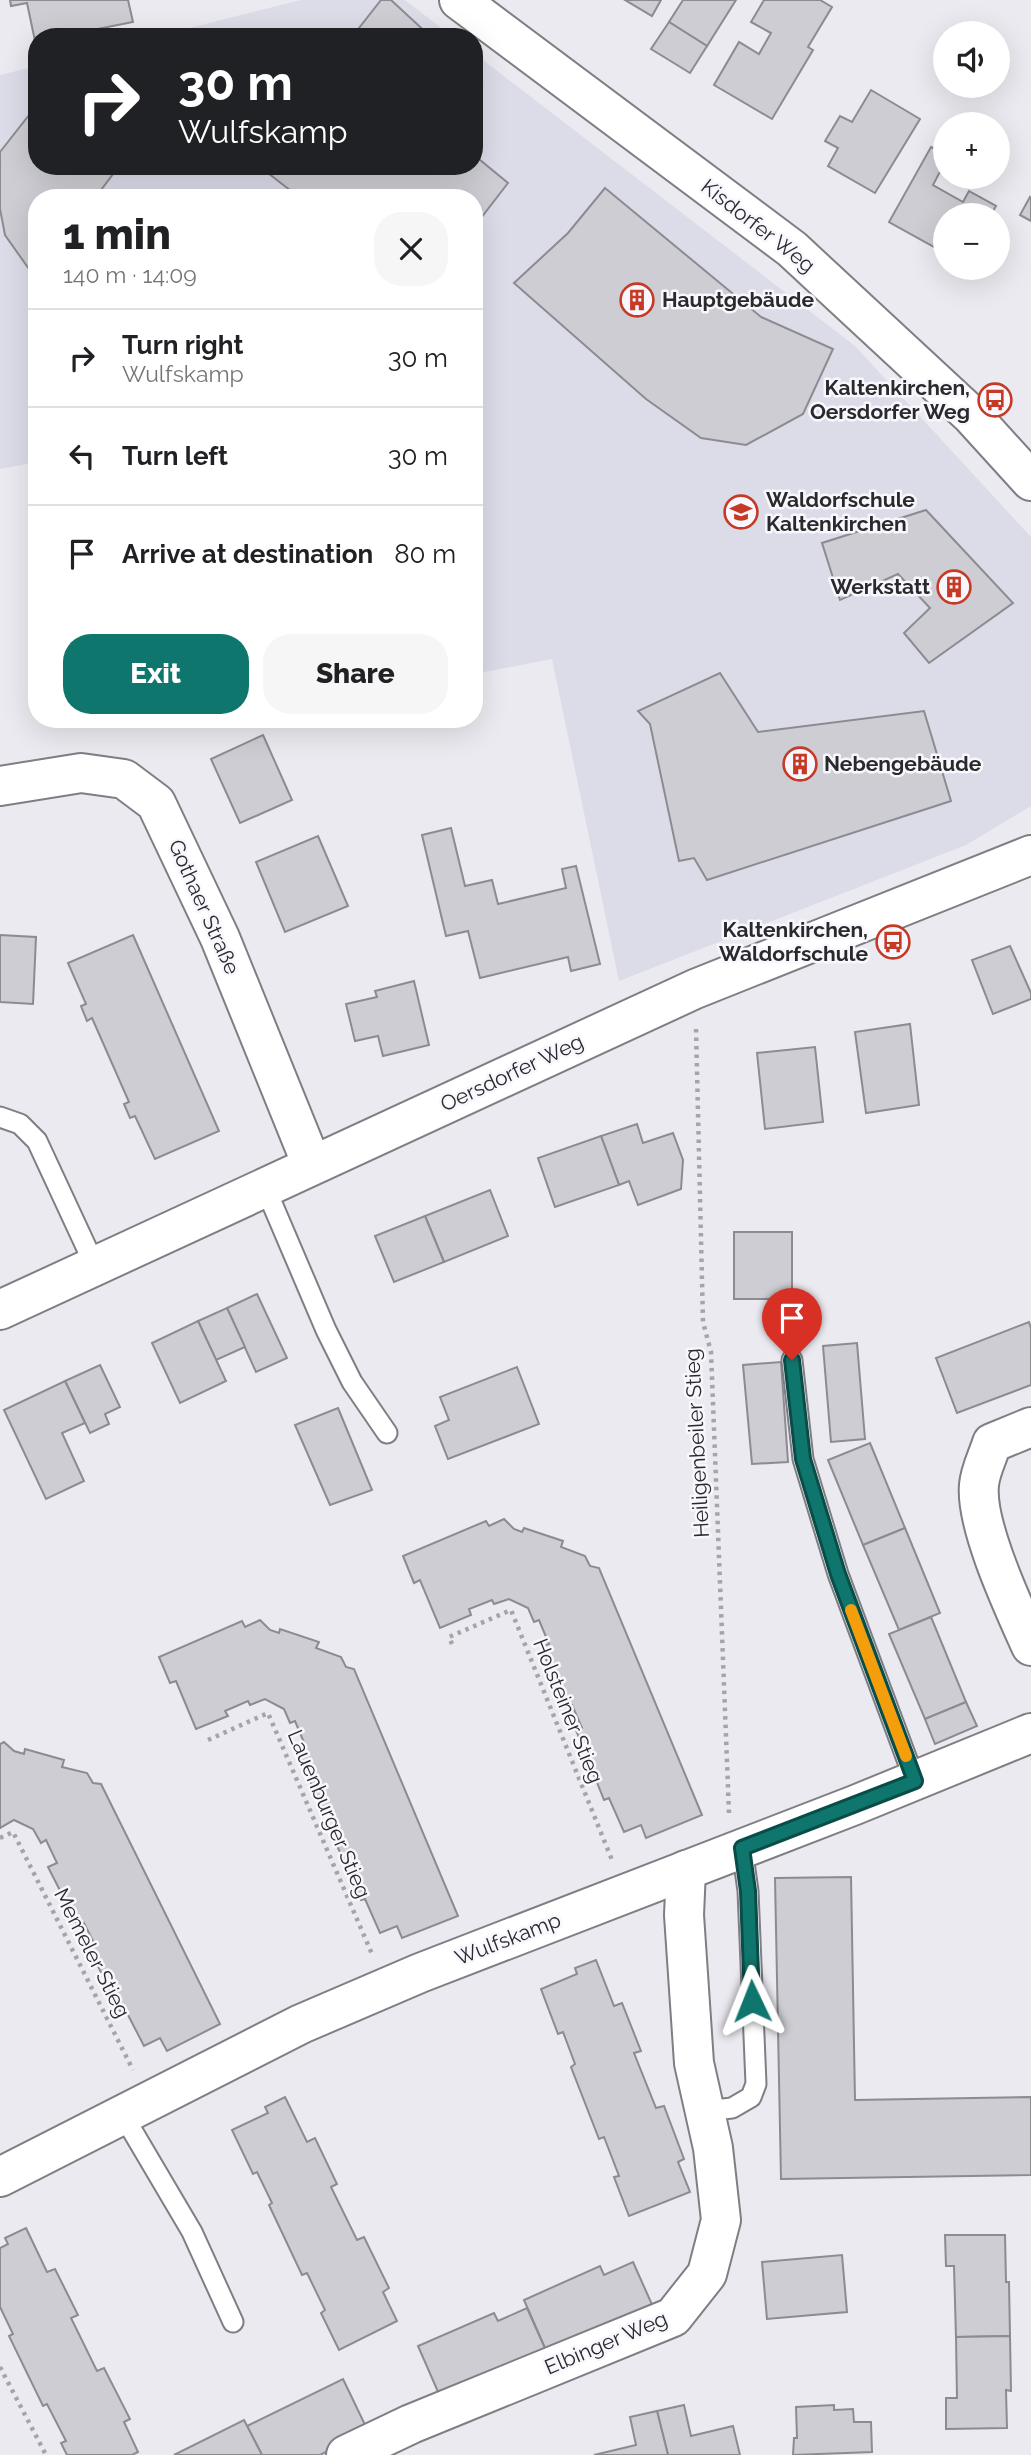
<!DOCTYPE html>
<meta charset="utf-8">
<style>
body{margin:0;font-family:Raleway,sans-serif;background:#f6f6f6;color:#202124;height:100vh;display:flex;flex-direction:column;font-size:26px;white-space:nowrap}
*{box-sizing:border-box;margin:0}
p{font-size:23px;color:#757577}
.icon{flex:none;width:38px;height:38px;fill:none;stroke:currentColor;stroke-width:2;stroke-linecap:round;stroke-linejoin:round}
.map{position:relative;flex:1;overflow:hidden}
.side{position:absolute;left:28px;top:189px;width:455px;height:539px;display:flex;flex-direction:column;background:#fff;border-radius:28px;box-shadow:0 7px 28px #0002}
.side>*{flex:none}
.guide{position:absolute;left:28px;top:28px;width:455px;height:147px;border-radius:28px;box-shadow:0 7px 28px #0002;background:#202124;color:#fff;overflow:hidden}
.controls{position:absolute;left:933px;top:21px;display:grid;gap:14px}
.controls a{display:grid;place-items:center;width:77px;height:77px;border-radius:50%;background:#fff;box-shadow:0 7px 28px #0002;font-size:35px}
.pin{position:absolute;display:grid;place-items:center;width:60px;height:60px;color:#fff;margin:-72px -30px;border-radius:50% 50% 50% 0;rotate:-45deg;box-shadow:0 0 7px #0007}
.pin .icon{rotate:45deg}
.me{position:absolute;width:77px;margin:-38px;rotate:358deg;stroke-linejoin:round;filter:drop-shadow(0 0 5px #0008)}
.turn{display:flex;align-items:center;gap:24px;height:147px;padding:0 35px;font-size:32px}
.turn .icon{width:91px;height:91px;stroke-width:2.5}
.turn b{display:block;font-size:49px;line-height:60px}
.round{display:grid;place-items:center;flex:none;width:74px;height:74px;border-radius:28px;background:#f6f6f6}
.overview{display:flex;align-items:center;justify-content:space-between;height:119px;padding:0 35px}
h1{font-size:42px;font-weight:800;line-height:52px}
.button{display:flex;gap:14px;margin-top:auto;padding:14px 35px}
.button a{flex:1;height:80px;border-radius:28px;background:#0f766e;color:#fff;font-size:28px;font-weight:800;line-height:80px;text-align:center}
.button a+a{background:#f6f6f6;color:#202124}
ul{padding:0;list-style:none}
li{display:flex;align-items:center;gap:21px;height:98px;padding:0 35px;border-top:2px solid #e0e0e0}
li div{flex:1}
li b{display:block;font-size:26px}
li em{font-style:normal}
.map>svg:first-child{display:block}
.built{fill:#dcdce9}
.building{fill:#cdcdd3;stroke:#8b8b91;stroke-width:2}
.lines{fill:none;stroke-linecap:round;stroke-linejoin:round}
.lane-casing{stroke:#7e7e84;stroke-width:23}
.street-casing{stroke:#7e7e84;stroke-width:42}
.secondary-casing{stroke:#7e7e84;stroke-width:42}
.path{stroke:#a4a4a9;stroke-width:4.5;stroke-dasharray:3.5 5;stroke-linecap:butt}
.lane{stroke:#fff;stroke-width:19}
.street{stroke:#fff;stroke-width:38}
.secondary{stroke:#fff;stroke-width:38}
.route-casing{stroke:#0a4d48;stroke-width:18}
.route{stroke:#0f766e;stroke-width:12}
.slow{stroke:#f59e0b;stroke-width:12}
.labels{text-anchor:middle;stroke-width:5;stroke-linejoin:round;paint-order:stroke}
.street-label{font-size:21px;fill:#2a2a2c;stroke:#f7f7fd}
.poi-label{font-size:21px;font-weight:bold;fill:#2a2a2c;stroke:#f7f7fd;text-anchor:start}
</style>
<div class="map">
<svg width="1031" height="2455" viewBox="0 0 1031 2455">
<rect width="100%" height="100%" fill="#eaeaf0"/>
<!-- built -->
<g class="built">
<path d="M301,0H405L453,37H154Z"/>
<path d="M474,53L855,346L1031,537V806L966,845L619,981L552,659L474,674V198H37V462L0,469V75L37,66V166H474Z"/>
</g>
<!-- building -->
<g class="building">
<path d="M10,0H128L133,22L57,37H37L35,41L27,3L11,6Z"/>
<path d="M381,0H391L431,37H352Z"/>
<path d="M625,0H661L652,16Z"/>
<path d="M683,0H736L707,46L669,22Z"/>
<path d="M764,0H820L832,7L808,47L813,50L772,119L714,85L739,42L759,54L771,33L751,22Z"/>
<path d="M669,22L707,46L690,73L651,49Z"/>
<path d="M474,77L482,84L474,93Z"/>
<path d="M871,90L920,119L875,193L828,166L838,148L825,141L840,116L852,122Z"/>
<path d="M37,105V166H119L95,198H37L36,279L5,235L0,209V152Z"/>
<path d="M931,147L945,154V162L933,185L963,202L969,191L996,206L991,215H945V253L889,222Z"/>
<path d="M474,155L508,183L474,227V198H300L259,166H474Z"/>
<path d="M605,188L761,317L833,349L803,414L746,445L701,438L646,399L514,283L568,233Z"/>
<path d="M1030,197L1031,198V221L1020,215Z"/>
<path d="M926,510L1013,603L929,663L904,633L930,608L898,574L840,600L822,543Z"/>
<path d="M34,642H37V700H29Z"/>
<path d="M720,673L758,732L924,711L951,801L707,880L694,858L679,861L650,724L638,711Z"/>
<path d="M263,735L292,800L240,823L211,759Z"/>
<path d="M451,828L465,886L492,880L498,904L566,888L562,869L576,866L600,964L571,971L568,957L480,978L468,931L446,936L422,835Z"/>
<path d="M318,836L348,906L285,932L256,862Z"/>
<path d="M0,935L36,937L33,1004L0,1002Z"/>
<path d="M133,935L219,1131L155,1159L135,1116L130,1118L124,1104L129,1102L92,1018L87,1021L81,1006L86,1004L68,963Z"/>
<path d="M1010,946L1031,993V999L993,1014L972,960Z"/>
<path d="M414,981L429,1045L383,1056L378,1036L355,1041L346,1004L377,997L375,991Z"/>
<path d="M910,1024L919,1105L866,1113L855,1032Z"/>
<path d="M815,1047L823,1122L765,1129L757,1053Z"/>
<path d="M637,1124L643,1143L673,1133L683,1160L681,1189L638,1205L629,1181L619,1185L601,1136Z"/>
<path d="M601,1136L619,1185L555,1207L538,1158Z"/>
<path d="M490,1190L508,1236L444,1262L425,1216Z"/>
<path d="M425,1216L444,1262L394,1282L375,1236Z"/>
<rect x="734" y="1232" width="58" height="67"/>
<path d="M257,1294L287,1358L256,1372L227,1308Z"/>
<path d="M227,1308L245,1347L216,1360L198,1321Z"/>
<path d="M198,1321L226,1381L180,1403L152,1343Z"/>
<path d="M1029,1322L1031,1328V1385L957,1413L936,1358Z"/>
<path d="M857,1343L865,1439L831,1442L823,1346Z"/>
<path d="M781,1362L788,1462L752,1464L743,1365Z"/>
<path d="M100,1365L120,1407L105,1414L109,1424L90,1433L65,1381Z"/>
<path d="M517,1367L539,1424L448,1459L435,1426L449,1420L440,1397Z"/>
<path d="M65,1381L85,1423L62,1433L84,1481L46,1499L4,1410Z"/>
<path d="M338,1408L372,1490L330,1505L295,1425Z"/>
<path d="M870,1443L905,1528L863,1545L828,1460Z"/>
<path d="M504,1519L514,1529L522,1532L524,1528L563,1541L561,1547L585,1556L590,1566L599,1568L702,1815L646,1838L641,1825L624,1832L609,1798L604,1800L576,1730L582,1728L572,1705L566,1707L541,1647L549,1644L539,1620L534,1622L528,1608L509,1599L494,1604L492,1600L469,1609L471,1615L440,1628L420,1580L414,1583L403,1556L486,1521L489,1526Z"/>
<path d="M905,1528L940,1613L899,1630L863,1545Z"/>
<path d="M931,1617L966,1702L925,1719L889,1634Z"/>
<path d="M260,1620L270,1630L279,1633L280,1629L319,1642L316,1648L341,1657L346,1667L354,1669L458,1916L402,1938L397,1926L380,1933L365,1899L361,1900L331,1832L338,1829L329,1806L322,1809L296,1748L305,1745L295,1721L290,1723L284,1709L265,1699L250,1705L248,1701L225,1711L228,1716L196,1729L176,1681L170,1683L159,1657L242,1621L245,1627Z"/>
<path d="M966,1702L977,1726L935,1744L925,1719Z"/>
<path d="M4,1742L14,1751L24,1754L25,1749L64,1760L62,1767L87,1773L93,1783L101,1784L220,2024L167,2051L160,2038L144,2046L127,2013L122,2015L89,1948L95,1945L84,1923L78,1926L48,1867L57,1863L46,1840L41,1843L33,1829L14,1820L0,1828V1744Z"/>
<path d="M851,1877L855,2100L1031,2097V2175L781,2179L775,1878Z"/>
<path d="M596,1960L614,2006L622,2003L641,2051L634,2053L656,2108L664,2106L684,2159L678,2162L690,2192L629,2216L614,2177L619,2176L604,2137L599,2139L571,2067L575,2064L563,2032L558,2034L541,1989L577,1974L575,1968Z"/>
<path d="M285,2097L307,2142L315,2138L337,2184L331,2187L357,2240L364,2237L389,2288L383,2292L397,2321L339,2350L321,2313L325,2310L307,2273L302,2275L269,2205L272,2203L257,2172L253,2174L232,2130L268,2113L265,2107Z"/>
<path d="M26,2228L47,2272L55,2269L78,2315L71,2318L97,2371L104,2368L130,2419L124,2422L138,2452L132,2455H67L61,2443L66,2441L47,2404L43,2406L9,2336L13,2334L0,2307V2248L8,2244L5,2238Z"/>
<path d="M945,2235H1005L1006,2282H1009L1010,2336L956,2337L954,2266H946Z"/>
<path d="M842,2255L847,2312L767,2319L762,2262Z"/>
<path d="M633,2262L658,2318L548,2355L524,2300L600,2266L604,2275Z"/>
<path d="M527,2308L552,2364L442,2401L418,2346L494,2313L498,2321Z"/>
<path d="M1010,2336L1011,2391L1006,2390L1007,2428L946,2429V2398H957L956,2337Z"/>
<path d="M343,2379L368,2431L320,2455H262L247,2426Z"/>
<path d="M684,2405L691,2436L733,2426L740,2455H668L657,2411Z"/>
<path d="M834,2405V2410L853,2409L854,2422H871L872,2452L793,2455L794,2438H797L796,2407Z"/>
<path d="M657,2411L668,2455H594L636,2445L630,2417Z"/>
<path d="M244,2420L262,2455H174Z"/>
</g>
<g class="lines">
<defs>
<g id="lane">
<path d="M0,1117L20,1124L37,1141L95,1266"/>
<path d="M265,1187L326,1330L352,1382L387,1433"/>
<path d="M792,1360L803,1459L838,1574L915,1781"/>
<path d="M705,2111L732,2108L751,2097L756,2084L748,1891L742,1848"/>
<path d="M123,2115L192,2232L233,2322"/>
</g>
<g id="street">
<path d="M0,786L81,773L124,779L156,803L220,938L312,1165"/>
<path d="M1031,1427L992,1443C988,1456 980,1471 979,1485C975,1525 1014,1608 1031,1646"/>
<path d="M0,2177L301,2024L420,1973L855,1805L1031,1733"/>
<path d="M346,2455L411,2424L673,2317L707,2274L721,2220L713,2148L694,2063L684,1915L686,1870"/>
</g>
<g id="secondary">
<path d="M459,0L792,249L971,415L1031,481"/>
<path d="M0,1310L695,989L1031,855"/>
</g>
</defs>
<!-- lane casing -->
<use href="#lane" class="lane-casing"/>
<!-- street casing -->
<use href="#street" class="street-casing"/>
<!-- secondary casing -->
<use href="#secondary" class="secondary-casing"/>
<!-- path -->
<g class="path">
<path d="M696,1029L703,1322L711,1352L729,1813"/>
<path d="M452,1644L449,1637L511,1610L612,1860"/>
<path d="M208,1740L268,1713L372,1954"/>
<path d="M0,1838L13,1832L133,2070"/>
<path d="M0,2367L46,2455"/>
</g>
<!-- lane -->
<use href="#lane" class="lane"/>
<!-- street -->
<use href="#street" class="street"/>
<!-- secondary -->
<use href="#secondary" class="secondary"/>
</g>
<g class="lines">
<defs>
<path id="route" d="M752,2001L748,1891L742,1848L915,1781L838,1574L803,1459L792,1360"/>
</defs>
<!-- route casing -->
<use href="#route" class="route-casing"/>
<!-- route -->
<use href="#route" class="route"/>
<!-- slow -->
<path class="slow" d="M851,1610L906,1756"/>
</g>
<!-- icons -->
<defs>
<symbol id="building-ring" viewBox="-11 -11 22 22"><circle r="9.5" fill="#f7f7fd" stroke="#c53925" stroke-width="1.5"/><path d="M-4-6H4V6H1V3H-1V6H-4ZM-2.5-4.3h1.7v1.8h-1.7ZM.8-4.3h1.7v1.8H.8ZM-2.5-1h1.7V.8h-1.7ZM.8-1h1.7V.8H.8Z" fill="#c53925"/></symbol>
<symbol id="bus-ring" viewBox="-11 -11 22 22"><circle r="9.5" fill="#f7f7fd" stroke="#c53925" stroke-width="1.5"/><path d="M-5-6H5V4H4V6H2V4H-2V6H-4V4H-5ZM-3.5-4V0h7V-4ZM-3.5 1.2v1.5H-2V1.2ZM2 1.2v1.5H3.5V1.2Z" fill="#c53925"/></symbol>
<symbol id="school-ring" viewBox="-11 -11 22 22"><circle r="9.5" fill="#f7f7fd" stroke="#c53925" stroke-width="1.5"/><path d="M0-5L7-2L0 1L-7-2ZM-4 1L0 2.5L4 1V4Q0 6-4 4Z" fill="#c53925"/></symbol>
</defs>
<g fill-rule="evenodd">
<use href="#building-ring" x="618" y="281" width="38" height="38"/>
<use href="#bus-ring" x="976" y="381" width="38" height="38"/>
<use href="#school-ring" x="722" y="493" width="38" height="38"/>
<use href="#building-ring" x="935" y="568" width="38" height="38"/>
<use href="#building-ring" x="781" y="745" width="38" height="38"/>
<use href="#bus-ring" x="874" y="923" width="38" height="38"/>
</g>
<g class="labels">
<!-- street labels -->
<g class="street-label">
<text transform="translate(758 226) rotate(38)" y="7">Kisdorfer Weg</text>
<text transform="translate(204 907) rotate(66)" y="7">Gothaer Straße</text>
<text transform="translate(512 1073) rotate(-25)" y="7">Oersdorfer Weg</text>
<text transform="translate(697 1443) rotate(-93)" y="7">Heiligenbeiler Stieg</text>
<text transform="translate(568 1711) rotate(68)" y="7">Holsteiner Stieg</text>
<text transform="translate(329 1814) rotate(67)" y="7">Lauenburger Stieg</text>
<text transform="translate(508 1939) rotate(-21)" y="7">Wulfskamp</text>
<text transform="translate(92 1953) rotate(63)" y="7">Memeler Stieg</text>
<text transform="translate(606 2343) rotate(-23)" y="7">Elbinger Weg</text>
</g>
<!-- poi labels -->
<g class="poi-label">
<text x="662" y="307">Hauptgebäude</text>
<text x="970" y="395" text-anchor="end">Kaltenkirchen,<tspan x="970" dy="24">Oersdorfer Weg</tspan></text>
<text x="766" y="507">Waldorfschule<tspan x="766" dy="24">Kaltenkirchen</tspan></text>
<text x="930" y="594" text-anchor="end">Werkstatt</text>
<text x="824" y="771">Nebengebäude</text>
<text x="868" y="937" text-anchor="end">Kaltenkirchen,<tspan x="868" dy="24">Waldorfschule</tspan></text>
</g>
</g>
</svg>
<div class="controls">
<a><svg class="icon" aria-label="sound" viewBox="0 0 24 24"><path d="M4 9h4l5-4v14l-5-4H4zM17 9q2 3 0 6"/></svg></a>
<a>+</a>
<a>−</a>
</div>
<div class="pin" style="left:792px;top:1360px;background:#d93025"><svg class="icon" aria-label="arrive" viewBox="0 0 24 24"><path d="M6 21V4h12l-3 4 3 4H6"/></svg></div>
<svg class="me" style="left:752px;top:2001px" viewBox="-20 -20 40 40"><path d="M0-17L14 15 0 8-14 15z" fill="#0f766e" stroke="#fff" stroke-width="4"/></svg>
<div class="guide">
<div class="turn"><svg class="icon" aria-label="right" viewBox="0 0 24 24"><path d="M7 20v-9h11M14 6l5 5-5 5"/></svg><div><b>30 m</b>Wulfskamp</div></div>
</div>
<section class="side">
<div class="overview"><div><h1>1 min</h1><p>140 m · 14:09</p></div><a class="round"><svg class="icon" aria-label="close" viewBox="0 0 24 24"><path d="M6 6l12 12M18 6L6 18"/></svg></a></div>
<ul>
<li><svg class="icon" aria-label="right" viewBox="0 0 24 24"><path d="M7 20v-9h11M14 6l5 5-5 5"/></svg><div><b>Turn right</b><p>Wulfskamp</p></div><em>30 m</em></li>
<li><svg class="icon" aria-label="left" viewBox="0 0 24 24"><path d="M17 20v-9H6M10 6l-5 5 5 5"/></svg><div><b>Turn left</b></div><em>30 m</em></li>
<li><svg class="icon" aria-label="arrive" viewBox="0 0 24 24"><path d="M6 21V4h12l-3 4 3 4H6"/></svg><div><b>Arrive at destination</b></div><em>80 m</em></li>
</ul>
<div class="button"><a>Exit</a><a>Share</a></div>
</section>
</div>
